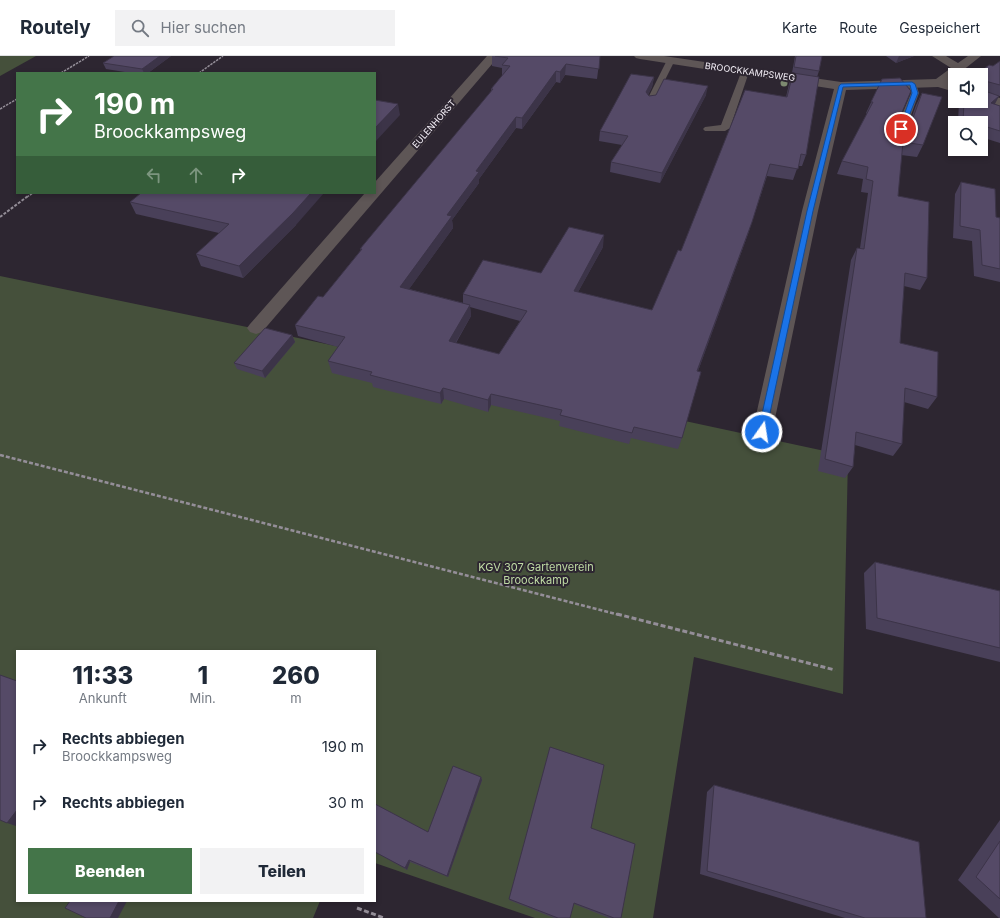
<!DOCTYPE html>
<html lang="de">
<style>
body{margin:0;font-family:Inter,sans-serif;background:#f2f2f3;color:#1f2937;height:100vh;display:flex;flex-direction:column;font-size:15px;white-space:nowrap}
*{box-sizing:border-box;margin:0}
p{font-size:13px;color:#747a83}
.icon{flex:none;width:22px;height:22px;fill:none;stroke:currentColor;stroke-width:2;stroke-linecap:round;stroke-linejoin:round}
.map{position:relative;flex:1;overflow:hidden}
.drawer{position:absolute;left:16px;top:594px;width:360px;height:252px;display:flex;flex-direction:column;background:#fff;border-radius:0px;box-shadow:0 2px 6px #0003}
.drawer>*{flex:none}
.hud{position:absolute;left:16px;top:16px;width:360px;height:122px;border-radius:0px;box-shadow:0 2px 6px #0003;background:#447549;color:#fff;overflow:hidden}
.controls{position:absolute;left:948px;top:12px;display:grid;gap:8px}
.controls a{display:grid;place-items:center;width:40px;height:40px;border-radius:0px;background:#fff;box-shadow:0 2px 6px #0003;font-size:20px}
.pin{position:absolute;display:grid;place-items:center;width:34px;height:34px;color:#fff;margin:-17px;border:2px solid #fff;border-radius:50%;box-shadow:0 1px 4px #0007}
.me{position:absolute;width:44px;margin:-22px;rotate:13deg;stroke-linejoin:round;filter:drop-shadow(0 0 3px #0008)}
.turn{display:flex;align-items:center;gap:14px;height:84px;padding:0 12px;font-size:18px}
.turn .icon{width:52px;height:52px;stroke-width:2.5}
.turn b{display:block;font-size:28px;line-height:34px}
.lanes{display:flex;align-items:center;height:38px;padding:0 12px;background:#0003;justify-content:center;gap:20px;direction:ltr}
.lanes .off{opacity:.35}
.eta{display:flex;justify-content:space-evenly;align-items:center;height:68px;text-align:center}
.eta b{font-size:24px;font-weight:800;line-height:28px}
.button{display:flex;gap:8px;margin-top:auto;padding:8px 12px}
.button a{flex:1;height:46px;border-radius:0px;background:#447549;color:#fff;font-size:16px;font-weight:800;line-height:46px;text-align:center}
.button a+a{background:#f2f2f3;color:#1f2937}
ul{padding:0;list-style:none}
li{display:flex;align-items:center;gap:12px;height:56px;padding:0 12px}
li div{flex:1}
li b{display:block;font-size:15px}
li em{font-style:normal}
header{display:flex;align-items:center;gap:24px;box-sizing:border-box;height:56px;padding:0 20px;background:#fff;border-bottom:1px solid #e0e1e3}
header strong{font-size:19px}
nav{display:flex;gap:22px;margin-inline-start:auto;font-size:14px}
.search{width:280px;height:36px;background:#f2f2f3;display:flex;align-items:center;gap:10px;box-sizing:border-box;padding:0 14px;border-radius:0px;color:#747a83;font-size:15px}
.map>svg:first-child{display:block}
.green{fill:#45503b}
.lines{fill:none;stroke-linecap:round;stroke-linejoin:round}
.path-far3{stroke:#948e98;stroke-width:1.5;stroke-dasharray:2.5 1;stroke-linecap:butt}
.path-far2{stroke:#948e98;stroke-width:2;stroke-dasharray:3 1.5;stroke-linecap:butt}
.path-far1{stroke:#948e98;stroke-width:2.5;stroke-dasharray:4 2;stroke-linecap:butt}
.path{stroke:#948e98;stroke-width:3;stroke-dasharray:5 2.5;stroke-linecap:butt}
.service{fill:#5e5656;fill-rule:evenodd}
.minor{fill:#5e5656;fill-rule:evenodd}
.tree{fill:#7d8a70}
.wall{fill:#494059;fill-rule:evenodd}
.shaded-wall{fill:#3c3448}
.building{fill:#554a67;stroke:#3c3448}
.route{fill:#1a73e8;stroke:#114b97}
.labels{text-anchor:middle;stroke-width:4;stroke-linejoin:round;paint-order:stroke}
.far-street-label{font-size:9px;fill:#f6f1f9;stroke:#2d2631}
.park-label{font-size:11px;fill:#bfdba4;stroke:#2d2631}
</style>
<header>
<strong>Routely</strong>
<div class="search"><svg class="icon" aria-label="search" viewBox="0 0 24 24"><circle cx="10" cy="10" r="6"/><path d="M15 15l6 6"/></svg>Hier suchen</div>
<nav><a>Karte</a><a>Route</a><a>Gespeichert</a></nav>
</header>
<div class="map">
<svg width="1000" height="862" viewBox="0 0 1000 862">
<rect width="100%" height="100%" fill="#2d2631"/>
<!-- green -->
<g class="green">
<path d="M0,0H36L0,20Z"/>
<path d="M0,220L247,271L848,400L843,638L694,601L653,862H535L375,807V595H17V845H320L313,862H0Z"/>
</g>
<g class="lines">
<!-- path-far3 -->
<g class="path-far3">
<path d="M61,17L89,0"/>
<path d="M199,17L223,0"/>
<path d="M0,53L17,43"/>
<path d="M27,141L33,137"/>
</g>
<!-- path-far2 -->
<path class="path-far2" d="M0,161L28,140"/>
<!-- path-far1 -->
<path class="path-far1" d="M0,399L620,559"/>
<!-- path -->
<g class="path">
<path d="M617,558L835,614"/>
<path d="M357,852L384,862"/>
</g>
<!-- service -->
<g class="service">
<path d="M668,2H674L675,4L653,48H647L646,46Z"/>
<path d="M742,14H748L749,16L730,72L725,75H705L703,73L705,71L721,69Z"/>
<path d="M912,25L916,28L919,37L906,73L901,76L898,75L896,73L911,37L908,28Z"/>
</g>
<!-- minor -->
<g class="minor">
<path d="M487,0H499L262,276L256,278L250,276L247,272L250,268L365,137H375V126Z"/>
<path d="M634,0H664L841,26L936,23L951,12L932,0H946L958,7L968,0H981L948,26L955,28V36L938,31L846,34L818,155L772,377L769,383L762,385L755,383L752,377L802,155L834,33L640,3L636,2Z"/>
<path d="M981,36L1000,42V50L981,44Z"/>
</g>
</g>
<!-- trees -->
<circle class="tree" cx="784" cy="27" r="3.5"/>
<!-- wall -->
<g class="wall">
<path d="M171,0L148,17H131L106,13L103,7Z"/>
<path d="M492,0H600L597,23L565,19L560,27L556,26L522,73L516,72L479,123V127L452,164L453,172L409,233L463,247V238L541,217L603,191L578,236L652,254L681,195L786,41L789,28L793,17H792L795,0H822L819,15L817,21L806,99L802,110H798L793,124L767,120L748,178L698,315L682,382L678,393L631,382L629,388L559,370L560,365L491,349L488,356L444,343L441,348L373,331L372,327L332,317L328,305L338,291L298,280L295,269L323,241L361,194L360,193L491,36V33L502,20V12L492,10ZM470,251L520,265L499,298L456,287L471,260Z"/>
<path d="M886,0H914L896,7Z"/>
<path d="M1000,5V40H999L994,48L1000,50V87L981,81V67H958L959,45H981V19Z"/>
<path d="M654,21L652,31L648,39L649,40L706,39L660,127L610,116L611,106L622,89L599,85L600,75Z"/>
<path d="M882,23L900,61L903,64L906,66L911,63L916,49L922,37L923,89L917,101L901,99L898,140L927,222L920,234L904,230L900,287L937,341L928,353L904,346L902,388L893,400L855,389L853,411L845,422L818,415L851,204L857,192H860L868,137L861,136L863,123L837,118L842,105L867,58L866,57Z"/>
<path d="M961,126L996,161L1000,162V226L974,220L972,185L953,182L955,138Z"/>
<path d="M130,146L296,169L243,222L201,210L196,198L219,177L136,158Z"/>
<path d="M292,279L295,286L265,322L237,313L234,307Z"/>
<path d="M875,506L1000,535V606L866,573L864,517Z"/>
<path d="M550,691L591,772L621,862H609L574,848L570,862H554L509,844Z"/>
<path d="M481,721L482,724L448,821L410,806L407,814L375,796V748L428,776Z"/>
<path d="M714,729L926,862H845L700,818L707,736Z"/>
<path d="M1000,764V862H999L958,824Z"/>
</g>
<!-- shaded-wall -->
<g class="shaded-wall">
<path d="M160,0H171L148,17H144L142,13Z"/>
<path d="M899,0H914L896,7Z"/>
<path d="M566,8L565,19L560,27V16Z"/>
<path d="M556,15V26L522,73V62Z"/>
<path d="M654,21L652,31L645,45L646,36Z"/>
<path d="M708,30L706,39L660,127L662,117Z"/>
<path d="M999,40L994,50L991,47Z"/>
<path d="M398,48L400,59L375,86V72Z"/>
<path d="M516,61V72L479,123V127L452,164L453,172L402,243L400,231L447,159L476,115Z"/>
<path d="M311,137H324L296,169L243,222L239,210Z"/>
<path d="M752,166L748,178L694,326L697,315Z"/>
<path d="M604,179L603,191L572,247L574,235Z"/>
<path d="M470,249L471,260L450,296L449,285Z"/>
<path d="M292,279L295,286L265,322L262,315Z"/>
<path d="M443,332L444,343L441,348L440,337Z"/>
<path d="M491,338V349L488,356V344Z"/>
<path d="M481,721L482,724L448,821L447,820Z"/>
<path d="M17,754V768L16,770L7,767Z"/>
<path d="M409,804L410,806L407,814L405,812Z"/>
<path d="M119,845H127L118,862H110Z"/>
</g>
<!-- building -->
<g class="building">
<path d="M114,0H160L142,13L103,7Z"/>
<path d="M495,0H600L599,13L566,8L560,16L556,15L522,62L516,61L476,115L479,116L447,159L452,160L400,231L470,249L449,285L499,298L527,255L463,238L483,204L541,217L569,171L604,179L574,235L652,254L678,194L681,195L745,34L787,41L793,17L819,21L806,99L801,98L798,113L770,108L752,166L697,315L701,316L682,382L634,371L632,377L560,359L562,354L491,338L488,344L443,332L440,337L370,319L372,316L328,305L345,281L295,269L318,240L323,241L362,193H360L493,33H491L510,10L502,9L508,2Z"/>
<path d="M796,0H822L819,15L794,11Z"/>
<path d="M1000,5V29L985,25V35L999,40L991,47L1000,50V75L984,70L981,74V67H963L964,45H981V19H976L989,9L993,10Z"/>
<path d="M631,18L654,21L646,36L649,40L656,39L664,23L708,30L662,117L611,106L628,80L600,75Z"/>
<path d="M900,22L911,35L900,61L903,64L906,66L913,62L922,37L942,41L923,89L903,86L898,140L929,146L927,222L905,217L900,287L938,296L937,341L905,332L902,388L856,376L853,411L825,403L857,192L864,193L873,125L866,123L868,111L842,105L873,46H871L882,23Z"/>
<path d="M375,44L398,48L375,72Z"/>
<path d="M961,126L995,133L996,161L1000,162V213L982,209L980,174L960,170Z"/>
<path d="M141,137H311L293,157L239,210L196,198L229,168L130,146Z"/>
<path d="M265,272L292,279L262,315L234,307Z"/>
<path d="M875,506L1000,535V592L877,562Z"/>
<path d="M0,619L17,625V754L7,767L0,764Z"/>
<path d="M550,691L604,709L591,772L635,788L621,862H614L574,847L570,862H558L509,843Z"/>
<path d="M453,710L481,721L447,820L409,804L405,812L375,796V748L428,776Z"/>
<path d="M714,729L919,786L926,862H865L707,815Z"/>
<path d="M1000,785V843L976,821Z"/>
<path d="M70,845H119L110,862H86L65,852Z"/>
</g>
<!-- route -->
<path class="route" d="M912,26L915,28L918,37L904,73L901,74L899,73L912,37L910,29L843,31L813,155L766,376L765,379H759L758,376L807,155L839,30L841,28Z"/>
<g class="labels">
<!-- far-street labels -->
<g class="far-street-label">
<text transform="translate(750 16) rotate(8)" y="3">BROOCKKAMPSWEG</text>
<text transform="translate(434 68) rotate(-49)" y="3">EULENHORST</text>
</g>
<!-- park labels -->
<g class="park-label">
<text x="536" y="515">KGV 307 Gartenverein<tspan x="536" dy="13">Broockkamp</tspan></text>
</g>
</g>
</svg>
<div class="controls">
<a><svg class="icon" aria-label="sound" viewBox="0 0 24 24"><path d="M4 9h4l5-4v14l-5-4H4zM17 9q2 3 0 6"/></svg></a>
<a><svg class="icon" aria-label="search" viewBox="0 0 24 24"><circle cx="10" cy="10" r="6"/><path d="M15 15l6 6"/></svg></a>
</div>
<div class="pin" style="left:901px;top:73px;background:#d93025"><svg class="icon" aria-label="arrive" viewBox="0 0 24 24"><path d="M6 21V4h12l-3 4 3 4H6"/></svg></div>
<svg class="me" style="left:762px;top:376px" viewBox="-20 -20 40 40"><circle r="17" fill="#1a73e8" stroke="#fff" stroke-width="3"/><path d="M0-11L8 9 0 5-8 9z" fill="#fff"/></svg>
<div class="hud">
<div class="turn"><svg class="icon" aria-label="right" viewBox="0 0 24 24"><path d="M7 20v-9h11M14 6l5 5-5 5"/></svg><div><b>190 m</b>Broockkampsweg</div></div>
<div class="lanes"><svg class="icon off" aria-label="left" viewBox="0 0 24 24"><path d="M17 20v-9H6M10 6l-5 5 5 5"/></svg><svg class="icon off" aria-label="ahead" viewBox="0 0 24 24"><path d="M12 20V5M6 11l6-6 6 6"/></svg><svg class="icon" aria-label="right" viewBox="0 0 24 24"><path d="M7 20v-9h11M14 6l5 5-5 5"/></svg></div>
</div>
<section class="drawer">
<div class="eta">
<div><b>11:33</b><p>Ankunft</p></div>
<div><b>1</b><p>Min.</p></div>
<div><b>260</b><p>m</p></div>
</div>
<ul>
<li><svg class="icon" aria-label="right" viewBox="0 0 24 24"><path d="M7 20v-9h11M14 6l5 5-5 5"/></svg><div><b>Rechts abbiegen</b><p>Broockkampsweg</p></div><em>190 m</em></li>
<li><svg class="icon" aria-label="right" viewBox="0 0 24 24"><path d="M7 20v-9h11M14 6l5 5-5 5"/></svg><div><b>Rechts abbiegen</b></div><em>30 m</em></li>
</ul>
<div class="button"><a>Beenden</a><a>Teilen</a></div>
</section>
</div>
